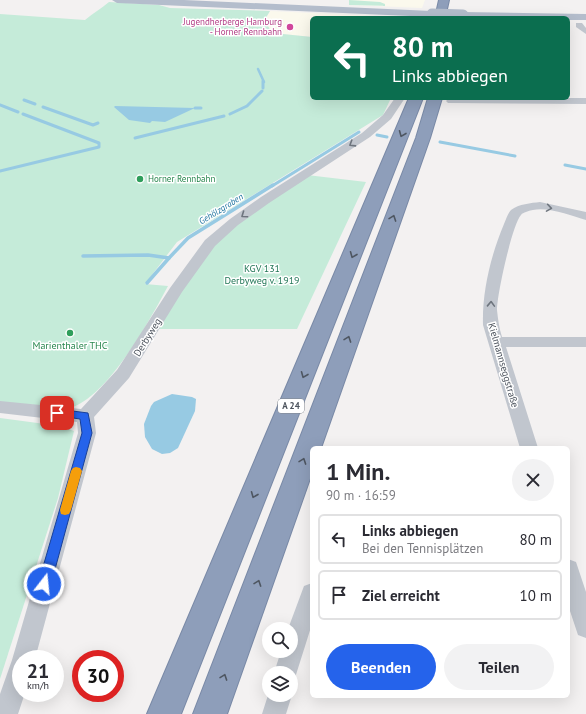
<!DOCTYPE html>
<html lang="de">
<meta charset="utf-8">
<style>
body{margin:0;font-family:"PT Sans",sans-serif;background:#f2f2f3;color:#2b2b33;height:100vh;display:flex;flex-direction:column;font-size:15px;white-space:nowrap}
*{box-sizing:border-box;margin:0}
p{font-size:13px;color:#7c7c81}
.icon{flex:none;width:22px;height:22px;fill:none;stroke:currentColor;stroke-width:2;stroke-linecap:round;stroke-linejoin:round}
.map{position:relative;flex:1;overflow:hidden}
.side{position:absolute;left:310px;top:446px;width:260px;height:252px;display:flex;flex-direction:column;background:#fff;border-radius:6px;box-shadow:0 4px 16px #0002}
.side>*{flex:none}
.guide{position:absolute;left:310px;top:16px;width:260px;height:84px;border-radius:6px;box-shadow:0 4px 16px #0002;background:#0b6e4f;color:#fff;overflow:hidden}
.controls{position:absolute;left:262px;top:622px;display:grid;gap:8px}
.controls a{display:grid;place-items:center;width:36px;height:36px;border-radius:50%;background:#fff;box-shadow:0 4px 16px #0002;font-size:20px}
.speed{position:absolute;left:12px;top:650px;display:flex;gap:8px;font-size:20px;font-weight:700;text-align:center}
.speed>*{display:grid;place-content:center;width:52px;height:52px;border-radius:50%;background:#fff;box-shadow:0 4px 16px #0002;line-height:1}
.speed small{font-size:10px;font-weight:400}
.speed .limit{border:6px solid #d22;background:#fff;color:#111}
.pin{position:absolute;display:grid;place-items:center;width:34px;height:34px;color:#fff;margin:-17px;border-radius:8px;box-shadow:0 2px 6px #0006}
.me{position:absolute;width:44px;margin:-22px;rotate:16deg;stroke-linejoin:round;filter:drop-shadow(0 0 3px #0008)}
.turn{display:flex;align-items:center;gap:14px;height:84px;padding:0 16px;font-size:18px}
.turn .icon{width:52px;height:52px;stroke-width:2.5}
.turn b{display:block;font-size:28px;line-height:34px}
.round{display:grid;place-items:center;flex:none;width:42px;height:42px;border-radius:21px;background:#f2f2f3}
.summary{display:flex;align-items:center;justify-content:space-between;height:68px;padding:0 16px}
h1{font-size:24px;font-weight:600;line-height:30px}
.action{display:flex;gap:8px;margin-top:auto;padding:8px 16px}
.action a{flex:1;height:46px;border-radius:24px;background:#2563eb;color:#fff;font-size:16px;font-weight:600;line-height:46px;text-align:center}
.action a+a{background:#f2f2f3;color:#2b2b33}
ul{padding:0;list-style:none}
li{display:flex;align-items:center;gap:12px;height:50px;margin:0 8px 6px;padding:0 8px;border:2px solid #e1e1e2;border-radius:6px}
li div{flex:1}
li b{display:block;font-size:15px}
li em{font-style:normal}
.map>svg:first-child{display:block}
.commercial{fill:#fbf9ed}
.green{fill:#c5ebd9}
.water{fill:#97cae3}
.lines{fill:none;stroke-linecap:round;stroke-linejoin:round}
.stream-far2{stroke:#97cae3;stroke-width:2.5}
.stream-far1{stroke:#97cae3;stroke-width:3}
.stream{stroke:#97cae3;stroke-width:3.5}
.highway-casing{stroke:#7989a6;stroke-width:2}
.street{fill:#c1c6ce;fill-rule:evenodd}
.primary{fill:#b4bdcc;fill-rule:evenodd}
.highway{fill:#8e9eba;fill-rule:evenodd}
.primary-bridge{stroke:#b4bdcc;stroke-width:11}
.oneway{stroke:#4e5661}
.oneway2{stroke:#6e757e}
.route{fill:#2563eb;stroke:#184099}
.slow{fill:#f59e0b}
.hotel-dot{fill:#d1479c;stroke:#fff;stroke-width:1.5}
.leisure-dot{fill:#2e9e5b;stroke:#fff;stroke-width:1.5}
.labels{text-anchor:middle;stroke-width:3;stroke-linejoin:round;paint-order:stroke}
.far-hotel-label{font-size:9px;fill:#b23c85;stroke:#fff;text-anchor:end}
.far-leisure-label{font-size:9px;fill:#27864d;stroke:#fff;text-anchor:start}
.far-water-label{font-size:9px;font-style:italic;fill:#1c729e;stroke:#fff}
.shield{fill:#fff;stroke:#81868d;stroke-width:1}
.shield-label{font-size:9px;font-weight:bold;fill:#4b525c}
.park-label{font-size:10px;fill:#227757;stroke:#fff}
.street-label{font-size:10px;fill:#4b525c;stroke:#fff}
.leisure-label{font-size:10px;fill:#27864d;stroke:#fff}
</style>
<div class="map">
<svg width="586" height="714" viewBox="0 0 586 714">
<rect width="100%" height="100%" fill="#f3f1f1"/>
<!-- commercial -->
<g class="commercial">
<path d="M349,0H425L422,8L349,5Z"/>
<path d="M270,11L397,17V18H312V37L273,33L264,21Z"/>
</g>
<!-- green -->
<g class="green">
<path d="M349,0L380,2L385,4V6H394L349,5Z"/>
<path d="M109,2L159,5L170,8L270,11L264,21L273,33L312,37V98H391L383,115L177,242L145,284L168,286C150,320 108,397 70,408C65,410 57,407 52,407C35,405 17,403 0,402V14L85,20C93,13 101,9 109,2Z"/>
<path d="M307,175L366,182L297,329H157L203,258L231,227Z"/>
<path d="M0,418L60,426L74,431L58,498L0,679Z"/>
</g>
<!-- water -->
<g class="water">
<path d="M115,106L195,108L165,122L152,121L150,123L129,120L114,107Z"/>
<path d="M172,394L192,397L196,399L195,411L178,448L170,453L162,454L152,449L145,437L144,424L151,406L154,402Z"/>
</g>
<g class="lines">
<!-- stream-far2 -->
<path class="stream-far2" d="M258,69L264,82"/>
<!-- stream-far1 -->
<g class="stream-far1">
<path d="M263,88V81"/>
<path d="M24,100L35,104"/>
<path d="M0,105L18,112"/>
<path d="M43,107L93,125L98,123"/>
<path d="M195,108H201"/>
<path d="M230,114L247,106L262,91"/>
<path d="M377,135L387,137"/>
<path d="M135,138L224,116"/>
<path d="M440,142L515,156"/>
<path d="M565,165L586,169"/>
<path d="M0,171L99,147V143L23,114"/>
<path d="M272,186L359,132"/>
</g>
<!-- stream -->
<g class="stream">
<path d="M83,256L148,255L169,258L188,238L273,185"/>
<path d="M147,283L169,258"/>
</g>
<defs>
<g id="highway">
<path d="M439,0H449L445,18H435Z"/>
<path d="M409,98H423L181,714H147Z"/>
<path d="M428,98H442L430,138L321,448H312V473L227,714H193L416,138Z"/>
</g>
</defs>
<!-- highway casing -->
<use href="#highway" class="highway-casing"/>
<!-- street -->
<g class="street">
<path d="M576,23H582L586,28V34L576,27Z"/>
<path d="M395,98H405L391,119L370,137L269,203L238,225L215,246L182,292L129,378L94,417L96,433L35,659H21V693H25L18,714H0V694L12,660L78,433L77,422L0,413V401L81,409L117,370L170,288L205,240L230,219L261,197L362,133L383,115Z"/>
<path d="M451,98H586V104L448,103L446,101L448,99Z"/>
<path d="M540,202L586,212V220C569,215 543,204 526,212C524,213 522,213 521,215C512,225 497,295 497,310C498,319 499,328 502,337H586V347H506L538,448H520L483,325C482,291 491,255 504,224C506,219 508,213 511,210C519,204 531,203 540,202Z"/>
<path d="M568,559L576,562L586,592V638L578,635L568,605Z"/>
<path d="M312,583V624L294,681L291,683V673H274L281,651H291V629H288L304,586Z"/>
<path d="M269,692V695H291V692L292,695L286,714H262Z"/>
</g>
<!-- primary -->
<g class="primary">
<path d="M112,0H184L432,11L437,14L432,17L117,3Z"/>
<path d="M463,12L586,14V20H568V18L459,17L458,15Z"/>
</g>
<!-- highway -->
<use href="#highway" class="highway"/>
<!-- primary-bridge -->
<path class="primary-bridge" d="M432,14L463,15"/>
</g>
<!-- one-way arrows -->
<defs><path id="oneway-chevron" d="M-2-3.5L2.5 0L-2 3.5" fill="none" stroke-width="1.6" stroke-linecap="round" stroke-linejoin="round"/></defs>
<g class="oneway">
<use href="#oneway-chevron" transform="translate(402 134) rotate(112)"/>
<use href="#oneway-chevron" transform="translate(393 218) rotate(-70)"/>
<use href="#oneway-chevron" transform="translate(353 255) rotate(112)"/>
<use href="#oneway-chevron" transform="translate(348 339) rotate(-70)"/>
<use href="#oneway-chevron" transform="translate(304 375) rotate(112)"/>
<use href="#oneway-chevron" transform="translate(303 461) rotate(-70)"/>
<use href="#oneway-chevron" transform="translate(254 495) rotate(112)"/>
<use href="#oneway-chevron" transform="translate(258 583) rotate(-70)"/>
<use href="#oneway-chevron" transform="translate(224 677) rotate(-70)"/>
</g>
<g class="oneway2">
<use href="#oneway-chevron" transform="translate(352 144) rotate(148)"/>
<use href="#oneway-chevron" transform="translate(549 208) rotate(9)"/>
<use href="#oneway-chevron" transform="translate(244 215) rotate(145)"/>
<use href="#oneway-chevron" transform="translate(491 304) rotate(-88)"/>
</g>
<!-- route -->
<path class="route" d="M57,409L88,413L92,433L51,584L49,588L44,589L40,588L38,584L82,433L80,419L53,415L52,413L53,410Z"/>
<!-- slow -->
<path class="slow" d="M76,467L80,468L82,471L71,510L69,514L65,515L61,514L60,510L71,471L73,468Z"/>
<!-- markers -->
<circle class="hotel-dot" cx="290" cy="27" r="4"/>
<g class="leisure-dot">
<circle cx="140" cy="179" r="4"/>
<circle cx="70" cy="333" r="4"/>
</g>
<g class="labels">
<!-- far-hotel labels -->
<g class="far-hotel-label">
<text x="282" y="25">Jugendherberge Hamburg<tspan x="282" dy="10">- Horner Rennbahn</tspan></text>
</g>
<!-- far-leisure labels -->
<g class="far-leisure-label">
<text x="148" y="182">Horner Rennbahn</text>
</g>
<!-- far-water labels -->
<g class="far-water-label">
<text transform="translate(221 209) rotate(-32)" y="3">Gehölzgraben</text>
</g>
<!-- shield labels -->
<rect class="shield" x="278" y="399" width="26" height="14" rx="3"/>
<g class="shield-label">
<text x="291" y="409">A 24</text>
</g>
<!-- park labels -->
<g class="park-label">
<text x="262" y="272">KGV 131<tspan x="262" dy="12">Derbyweg v. 1919</tspan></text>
</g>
<!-- street labels -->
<g class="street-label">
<text transform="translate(147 337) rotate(-58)" y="4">Derbyweg</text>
<text transform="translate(504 365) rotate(74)" y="4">Kielmannseggstraße</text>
</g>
<!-- leisure labels -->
<g class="leisure-label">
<text x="70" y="349">Marienthaler THC</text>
</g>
</g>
</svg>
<div class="controls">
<a><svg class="icon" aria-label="search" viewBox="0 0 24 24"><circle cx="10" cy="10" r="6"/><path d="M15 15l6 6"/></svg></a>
<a><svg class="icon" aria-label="layers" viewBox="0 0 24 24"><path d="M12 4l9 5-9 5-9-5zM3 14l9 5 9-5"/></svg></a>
</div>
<div class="speed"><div>21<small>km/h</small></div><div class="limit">30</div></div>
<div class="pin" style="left:57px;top:413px;background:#d93025"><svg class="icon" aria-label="arrive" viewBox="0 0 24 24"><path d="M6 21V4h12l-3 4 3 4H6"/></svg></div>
<svg class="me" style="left:44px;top:584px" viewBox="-20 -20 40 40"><circle r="17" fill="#2563eb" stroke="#fff" stroke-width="3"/><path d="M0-11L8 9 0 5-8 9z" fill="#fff"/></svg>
<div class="guide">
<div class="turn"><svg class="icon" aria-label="left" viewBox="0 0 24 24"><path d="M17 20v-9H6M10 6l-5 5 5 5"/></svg><div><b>80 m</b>Links abbiegen</div></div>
</div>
<section class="side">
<div class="summary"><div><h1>1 Min.</h1><p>90 m · 16:59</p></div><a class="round"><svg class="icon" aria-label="close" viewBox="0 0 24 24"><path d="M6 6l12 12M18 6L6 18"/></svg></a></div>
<ul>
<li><svg class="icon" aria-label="left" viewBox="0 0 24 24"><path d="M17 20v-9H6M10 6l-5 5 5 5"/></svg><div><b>Links abbiegen</b><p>Bei den Tennisplätzen</p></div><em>80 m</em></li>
<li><svg class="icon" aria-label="arrive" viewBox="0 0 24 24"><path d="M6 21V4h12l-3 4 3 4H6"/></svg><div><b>Ziel erreicht</b></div><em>10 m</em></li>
</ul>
<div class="action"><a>Beenden</a><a>Teilen</a></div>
</section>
</div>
